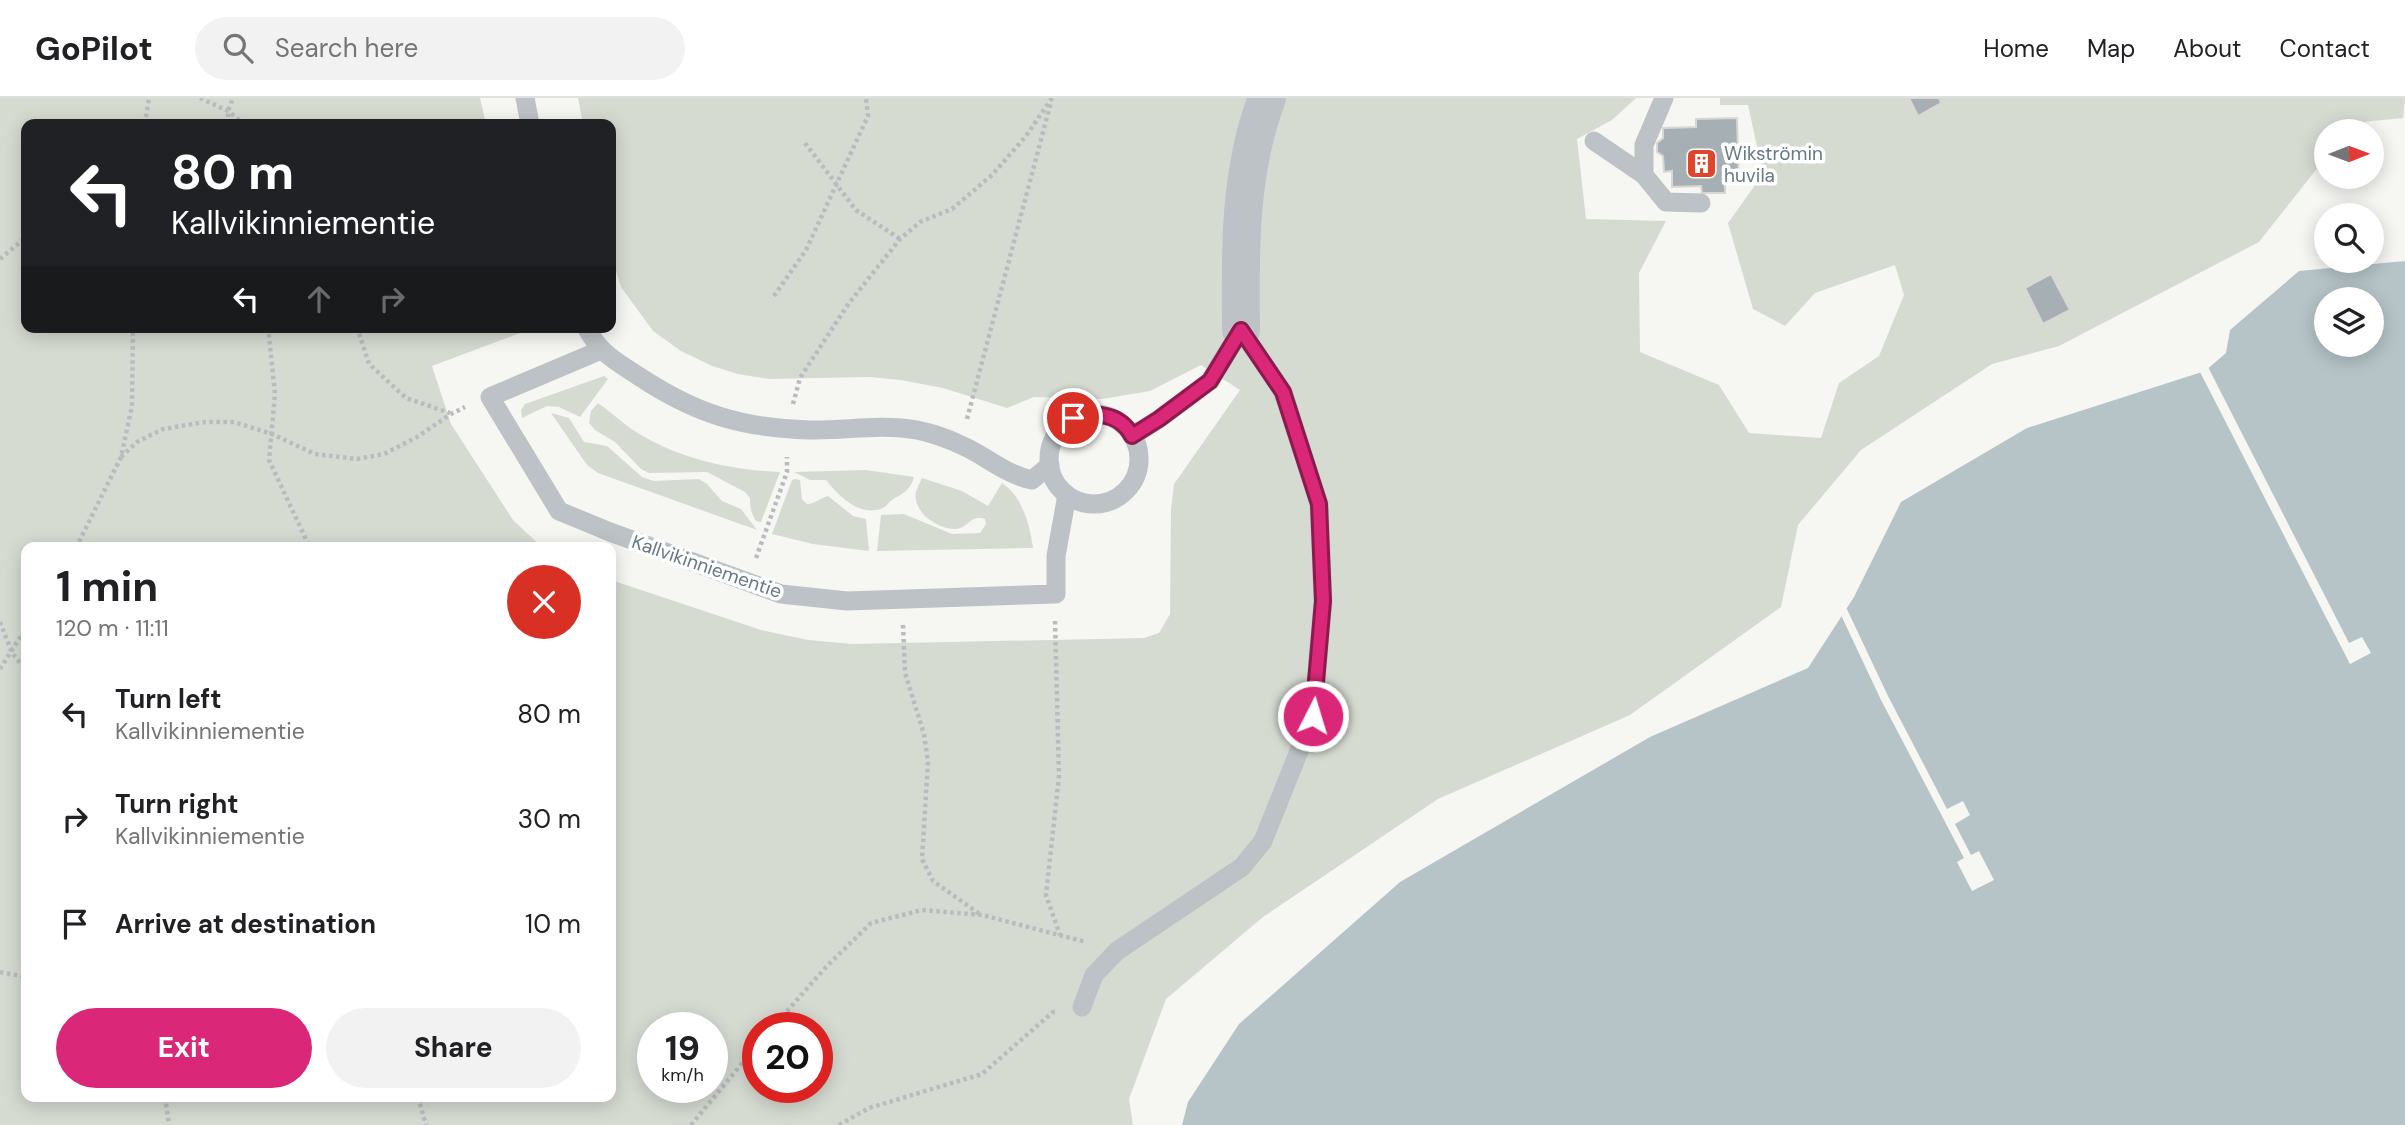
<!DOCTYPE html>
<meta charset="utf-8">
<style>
body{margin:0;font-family:"DM Sans",sans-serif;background:#f2f2f2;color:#202124;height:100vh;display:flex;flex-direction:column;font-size:26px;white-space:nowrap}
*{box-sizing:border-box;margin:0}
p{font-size:23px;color:#757577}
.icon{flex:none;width:38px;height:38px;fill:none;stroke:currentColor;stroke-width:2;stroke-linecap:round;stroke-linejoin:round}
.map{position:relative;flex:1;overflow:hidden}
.side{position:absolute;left:21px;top:444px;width:595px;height:560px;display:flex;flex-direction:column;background:#fff;border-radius:14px;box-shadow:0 4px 18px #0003}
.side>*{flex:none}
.top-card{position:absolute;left:21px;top:21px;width:595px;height:214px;border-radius:14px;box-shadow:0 4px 18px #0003;background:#202124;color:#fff;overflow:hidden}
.needle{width:46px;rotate:89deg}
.fabs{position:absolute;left:2314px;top:21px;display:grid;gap:14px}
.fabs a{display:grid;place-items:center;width:70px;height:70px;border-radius:50%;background:#fff;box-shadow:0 4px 18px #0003;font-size:35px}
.speed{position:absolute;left:637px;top:914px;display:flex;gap:14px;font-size:35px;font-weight:700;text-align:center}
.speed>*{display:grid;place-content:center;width:91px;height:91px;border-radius:50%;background:#fff;box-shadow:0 4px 18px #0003;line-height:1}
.speed small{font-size:18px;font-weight:400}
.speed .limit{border:10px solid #d22;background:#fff;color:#111}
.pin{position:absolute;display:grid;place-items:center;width:60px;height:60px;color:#fff;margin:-30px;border:4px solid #fff;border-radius:50%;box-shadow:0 2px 7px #0007}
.me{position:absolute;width:77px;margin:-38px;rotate:5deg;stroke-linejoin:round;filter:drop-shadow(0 0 5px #0008)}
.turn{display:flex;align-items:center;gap:24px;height:147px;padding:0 35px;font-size:32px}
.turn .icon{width:91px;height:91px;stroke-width:2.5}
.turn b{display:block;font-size:49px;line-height:60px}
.lanes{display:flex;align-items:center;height:66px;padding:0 35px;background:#0003;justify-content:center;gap:35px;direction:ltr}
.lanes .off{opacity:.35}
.round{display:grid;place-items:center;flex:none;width:74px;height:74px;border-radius:37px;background:#f2f2f2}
.overview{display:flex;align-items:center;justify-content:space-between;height:119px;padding:0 35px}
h1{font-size:42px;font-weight:700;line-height:52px}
.primary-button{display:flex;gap:14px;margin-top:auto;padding:14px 35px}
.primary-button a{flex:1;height:80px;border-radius:42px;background:#db2777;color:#fff;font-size:28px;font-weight:700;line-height:80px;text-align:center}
.primary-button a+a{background:#f2f2f2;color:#202124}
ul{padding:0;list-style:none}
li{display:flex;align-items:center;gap:21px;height:105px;padding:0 35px}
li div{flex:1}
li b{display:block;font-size:26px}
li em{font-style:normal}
header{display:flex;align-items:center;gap:42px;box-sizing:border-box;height:98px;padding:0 35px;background:#fff;border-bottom:2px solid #e0e0e0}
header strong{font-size:33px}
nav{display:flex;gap:38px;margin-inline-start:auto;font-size:24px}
.search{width:490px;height:63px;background:#f2f2f2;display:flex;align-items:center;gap:18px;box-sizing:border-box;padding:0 24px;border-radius:38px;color:#757577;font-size:26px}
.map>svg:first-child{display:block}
.green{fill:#d6dbd2;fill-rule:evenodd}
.water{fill:#b6c4c7;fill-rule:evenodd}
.pier{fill:#f6f6f3}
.building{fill:#a6b0b4;stroke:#d8d7d5;stroke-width:2}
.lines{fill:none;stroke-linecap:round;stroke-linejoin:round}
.path{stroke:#b9bcbe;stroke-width:4.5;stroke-dasharray:3.5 3.5;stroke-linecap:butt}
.service{stroke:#bcc2c5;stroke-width:19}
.minor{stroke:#bcc2c5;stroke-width:38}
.route-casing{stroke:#8e194d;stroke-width:18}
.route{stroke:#db2777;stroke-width:12}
.labels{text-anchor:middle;stroke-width:7;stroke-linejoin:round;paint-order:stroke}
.poi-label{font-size:19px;fill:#667983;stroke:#fff;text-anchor:start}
.street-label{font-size:19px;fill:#667983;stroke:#fff}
</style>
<header>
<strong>GoPilot</strong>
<div class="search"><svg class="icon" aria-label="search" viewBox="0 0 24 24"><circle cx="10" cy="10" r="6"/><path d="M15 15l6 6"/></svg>Search here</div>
<nav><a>Home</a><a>Map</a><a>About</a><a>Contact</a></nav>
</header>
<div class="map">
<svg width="2405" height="1027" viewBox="0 0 2405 1027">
<rect width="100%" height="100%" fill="#f6f6f3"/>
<!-- green -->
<g class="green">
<path d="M0,0H480L486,26H26V229H536L432,268L451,326L513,422L543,450H26V999H611V482L761,532L808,542L852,546L1144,540L1159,535L1170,516L1171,412L1174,386L1240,292L1201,267L1150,293L1102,301L1034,299L1007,310L943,290L901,282L869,279L769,281L738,276L712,268L681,253L653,233L621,189L611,157V26H583L578,0H1636L1612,22L1577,41L1586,121L1666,123L1639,175L1640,254L1719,287L1749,335L1821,340L1839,285L1879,258L1904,197L1895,167L1815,195L1785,228L1753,211L1728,125L1763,76L1748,7H1720V0H2405L2403,20L2353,25L2346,33H2326V59L2259,144L2059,248L1992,266L1861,352L1798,427L1781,509L1630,617L1438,701L1263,819L1166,901L1129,1001L1133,1027H0ZM653,929H712V989H653ZM758,929H817V989H758Z"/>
<path d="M604,278L608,281L580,319L559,309L547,308L522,320L521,312L525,306Z"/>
<path d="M598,305C610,313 621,324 633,332C676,360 729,372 780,374L761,424L756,423C751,415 750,410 750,400L745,394L707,374L649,375L641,371L615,344L595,332L589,325L591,313Z"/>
<path d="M551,315L569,320L584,344L607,348L642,379L654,383L699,381L707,386L722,403L741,411L757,432L598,375L587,367Z"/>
<path d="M866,372L914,379C910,393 903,395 892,402C889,404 887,408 883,410C860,420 839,398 826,382H810L794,374Z"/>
<path d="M922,380L962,393L988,408L1002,385C1022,398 1030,427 1033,450L877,453L881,417L904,416L952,436L980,435L986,426L985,421C970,416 968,431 955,431C939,431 919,418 916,402C914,394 919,387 922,380Z"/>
<path d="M795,381L800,382L802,401L807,406C815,406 820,400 828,398L853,418L866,421L869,453L813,446L772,436L792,382Z"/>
</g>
<!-- water -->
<path class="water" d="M2405,163V1027H1182L1188,1004L1239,926L1400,784L1650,639L1808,570L1854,499L1901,404L2027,330L2205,273L2226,255L2230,232L2299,173ZM2326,201H2371V247H2326Z"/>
<!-- pier -->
<g class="pier">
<path d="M2207,267L2349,545L2362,539L2371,555L2350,566L2199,272Z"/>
<path d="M1845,507L1888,598L1947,711L1963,703L1970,717L1955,726L1971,757L1979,753L1994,782L1972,793L1957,764L1964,760L1881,602L1840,515Z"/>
</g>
<!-- building -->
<g class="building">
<path d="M1909,0H1939L1941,5L1918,18Z"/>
<path d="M1737,20L1739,85H1725V95H1702L1701,88L1672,89V73L1664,74L1663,58L1657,54V45L1663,40V30L1696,29V21Z"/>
<path d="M2051,176L2070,212L2043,226L2025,190Z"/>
</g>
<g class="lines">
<!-- path -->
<g class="path">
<path d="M200,0L228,13L244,26"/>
<path d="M145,26L149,0"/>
<path d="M228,26V13L233,0"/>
<path d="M805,45L856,112L900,141"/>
<path d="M0,161L26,139"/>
<path d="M774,198L806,152L868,18L866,0"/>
<path d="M268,229L275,296L269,362L310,450"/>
<path d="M357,229L369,266L406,300L450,315"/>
<path d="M793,306L800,280L849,205L900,141L920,124L952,111L992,77L1026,38L1052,0"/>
<path d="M967,321L1051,4"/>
<path d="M121,359L137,344L163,331L205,324H234L272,336L315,356L357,361L384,356L417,339L451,316L465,309"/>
<path d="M76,450L121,359L132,308L133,229"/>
<path d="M756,460L787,374V359"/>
<path d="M1055,523L1059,678L1046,797L1060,837"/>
<path d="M0,524L12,555L26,572"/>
<path d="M903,527L905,575L924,636L928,664L922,761L933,783L981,817"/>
<path d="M0,571L26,530"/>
<path d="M0,874L26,879"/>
<path d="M773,929L827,868L871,825L922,812L982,817L1086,844"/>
<path d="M165,999L169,1027"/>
<path d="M418,999L426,1027"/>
<path d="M691,1027L758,946"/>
<path d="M839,1027L869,1010L982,976L1053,914H1058"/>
</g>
<!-- service -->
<g class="service">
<path d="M525,0L530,26"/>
<path d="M1664,0L1644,47V77L1666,104L1701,105"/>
<path d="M1594,43L1644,77"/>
<path d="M586,229C600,256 616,263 640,279C696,316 742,330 809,332C843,333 877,326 910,331C926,333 947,340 961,347C985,357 1006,377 1032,382L1050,367"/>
<path d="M601,252L490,299L559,413L610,434L781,496L847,503L1056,496V458L1067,397"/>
<circle cx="1094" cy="361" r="45"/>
<path d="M1082,909L1094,877L1117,853L1242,769L1263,743L1313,618L1323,503L1319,406L1283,294L1241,232L1210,283L1159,321L1132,338"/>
</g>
<!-- minor -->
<path class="minor" d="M1241,232C1240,153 1239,74 1267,0"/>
</g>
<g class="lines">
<defs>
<path id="route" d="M1073,320C1095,314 1120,315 1132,338L1159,321L1210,283L1241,232L1283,294L1319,406L1323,503L1313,618"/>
</defs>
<!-- route casing -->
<use href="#route" class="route-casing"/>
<!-- route -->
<use href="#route" class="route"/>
</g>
<!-- icons -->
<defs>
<symbol id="building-square" viewBox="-11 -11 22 22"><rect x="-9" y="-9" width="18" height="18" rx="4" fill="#de462b" stroke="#fff"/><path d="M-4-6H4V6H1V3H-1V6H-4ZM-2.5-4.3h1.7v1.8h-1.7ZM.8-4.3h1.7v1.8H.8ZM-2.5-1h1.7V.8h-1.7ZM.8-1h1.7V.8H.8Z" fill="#fff"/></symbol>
</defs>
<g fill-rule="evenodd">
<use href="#building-square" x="1684" y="48" width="35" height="35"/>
</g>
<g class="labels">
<!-- poi labels -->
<g class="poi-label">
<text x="1724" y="62">Wikströmin<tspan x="1724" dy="22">huvila</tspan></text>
</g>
<!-- street labels -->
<g class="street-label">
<text transform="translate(707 468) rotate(19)" y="7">Kallvikinniementie</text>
</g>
</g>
</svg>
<div class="fabs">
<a><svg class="needle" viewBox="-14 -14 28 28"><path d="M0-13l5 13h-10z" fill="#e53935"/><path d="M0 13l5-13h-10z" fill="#757577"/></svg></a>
<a><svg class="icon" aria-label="search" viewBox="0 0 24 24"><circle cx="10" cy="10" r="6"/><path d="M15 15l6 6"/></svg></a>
<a><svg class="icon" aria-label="layers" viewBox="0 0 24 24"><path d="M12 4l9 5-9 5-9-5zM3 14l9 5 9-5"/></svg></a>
</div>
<div class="speed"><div>19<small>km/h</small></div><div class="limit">20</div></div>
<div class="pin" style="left:1073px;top:320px;background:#d93025"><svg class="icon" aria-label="arrive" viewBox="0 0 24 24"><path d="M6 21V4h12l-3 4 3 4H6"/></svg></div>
<svg class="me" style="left:1313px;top:618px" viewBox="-20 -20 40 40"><circle r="17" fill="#db2777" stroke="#fff" stroke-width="3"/><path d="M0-11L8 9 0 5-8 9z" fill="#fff"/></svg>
<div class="top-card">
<div class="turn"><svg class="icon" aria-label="left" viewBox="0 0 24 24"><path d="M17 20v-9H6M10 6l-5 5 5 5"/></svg><div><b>80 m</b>Kallvikinniementie</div></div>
<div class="lanes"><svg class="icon" aria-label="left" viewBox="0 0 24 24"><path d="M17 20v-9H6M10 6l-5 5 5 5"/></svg><svg class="icon off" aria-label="ahead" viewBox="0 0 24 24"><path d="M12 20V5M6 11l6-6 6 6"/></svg><svg class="icon off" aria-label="right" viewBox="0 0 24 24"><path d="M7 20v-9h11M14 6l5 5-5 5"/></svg></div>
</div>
<section class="side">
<div class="overview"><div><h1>1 min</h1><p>120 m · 11:11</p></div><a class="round" style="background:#d93025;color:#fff"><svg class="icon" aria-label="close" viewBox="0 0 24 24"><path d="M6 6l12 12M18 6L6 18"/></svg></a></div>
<ul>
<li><svg class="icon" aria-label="left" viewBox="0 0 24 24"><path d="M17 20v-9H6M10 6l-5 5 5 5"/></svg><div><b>Turn left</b><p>Kallvikinniementie</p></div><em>80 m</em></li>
<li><svg class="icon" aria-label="right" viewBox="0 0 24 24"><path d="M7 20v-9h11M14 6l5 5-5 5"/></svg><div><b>Turn right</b><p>Kallvikinniementie</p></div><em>30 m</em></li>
<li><svg class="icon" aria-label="arrive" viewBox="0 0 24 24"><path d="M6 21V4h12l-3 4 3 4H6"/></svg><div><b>Arrive at destination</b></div><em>10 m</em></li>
</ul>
<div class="primary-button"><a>Exit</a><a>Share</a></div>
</section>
</div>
